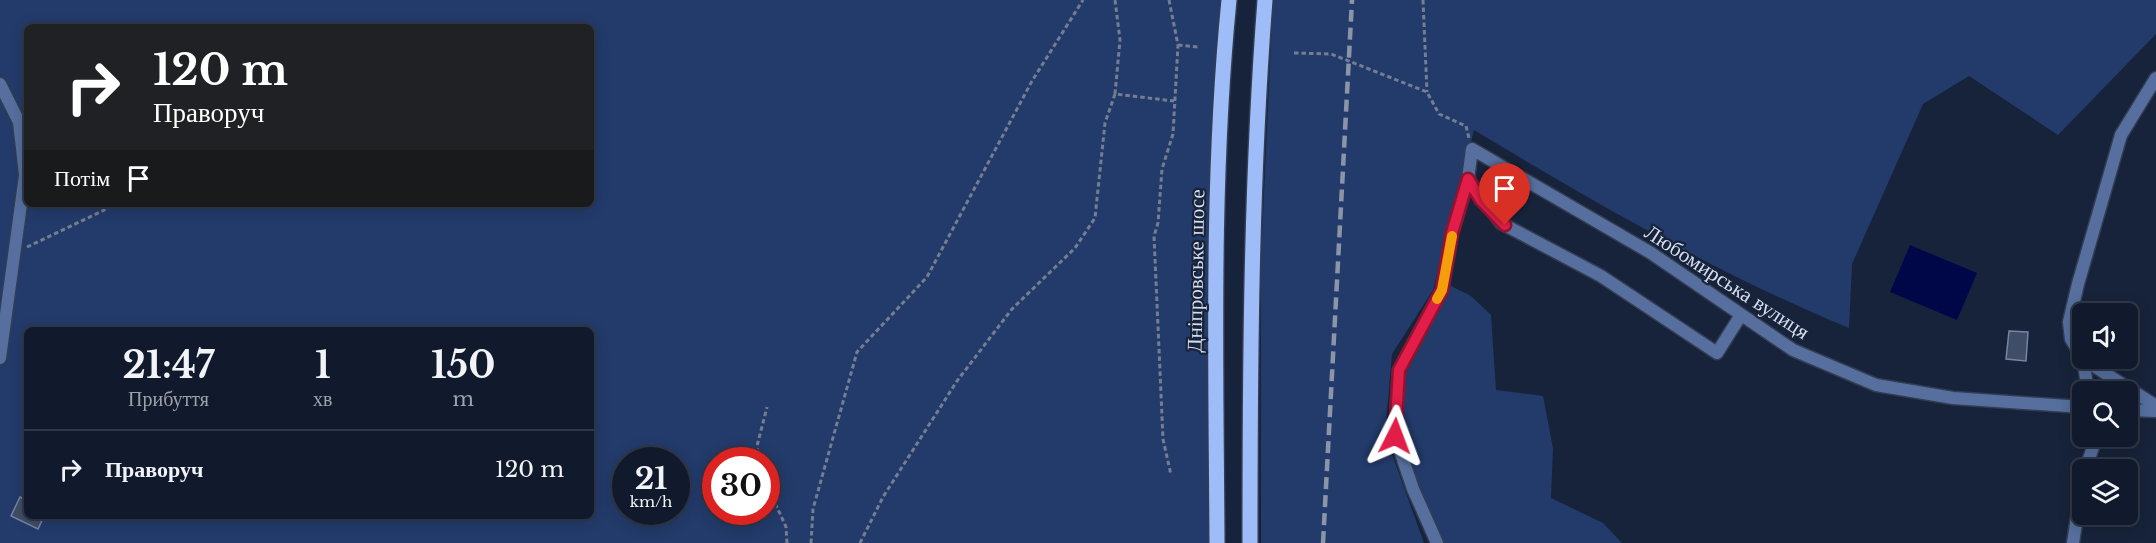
<!DOCTYPE html>
<html lang="uk">
<meta charset="utf-8">
<style>
body{margin:0;font-family:"Libre Baskerville",serif;background:#1e2738;color:#f1f3f6;height:100vh;display:flex;flex-direction:column;font-size:22px;white-space:nowrap}
*{box-sizing:border-box;margin:0}
p{font-size:20px;color:#9ca1a9}
.icon{flex:none;width:33px;height:33px;fill:none;stroke:currentColor;stroke-width:2;stroke-linecap:round;stroke-linejoin:round}
.map{position:relative;flex:1;overflow:hidden}
.drawer{position:absolute;left:24px;top:327px;width:570px;height:192px;display:flex;flex-direction:column;background:#111a2c;border-radius:9px;box-shadow:0 3px 15px #0003,0 0 0 2px #303848}
.drawer>*{flex:none}
.top-card{position:absolute;left:24px;top:24px;width:570px;height:183px;border-radius:9px;box-shadow:0 3px 15px #0003,0 0 0 2px #303848;background:#202124;color:#fff;overflow:hidden}
.buttons{position:absolute;left:2072px;top:303px;display:grid;gap:12px}
.buttons a{display:grid;place-items:center;width:66px;height:66px;border-radius:9px;background:#111a2c;box-shadow:0 3px 15px #0003,0 0 0 2px #303848;font-size:30px}
.speed{position:absolute;left:612px;top:447px;display:flex;gap:12px;font-size:30px;font-weight:700;text-align:center}
.speed>*{display:grid;place-content:center;width:78px;height:78px;border-radius:50%;background:#111a2c;box-shadow:0 3px 15px #0003,0 0 0 2px #303848;line-height:1}
.speed small{font-size:15px;font-weight:400}
.speed .limit{border:9px solid #d22;background:#fff;color:#111}
.pin{position:absolute;display:grid;place-items:center;width:51px;height:51px;color:#fff;margin:-62px -26px;border-radius:50% 50% 50% 0;rotate:-45deg;box-shadow:0 0 6px #0007}
.pin .icon{rotate:45deg}
.me{position:absolute;width:66px;margin:-33px;rotate:3deg;stroke-linejoin:round;filter:drop-shadow(0 0 4px #0008)}
.turn{display:flex;align-items:center;gap:21px;height:126px;padding:0 30px;font-size:27px}
.turn .icon{width:78px;height:78px;stroke-width:2.5}
.turn b{display:block;font-size:42px;line-height:51px}
.then{display:flex;align-items:center;height:57px;padding:0 30px;background:#0003;gap:12px;font-size:22px}
.eta{display:flex;justify-content:space-evenly;align-items:center;height:102px;text-align:center}
.eta b{font-size:36px;font-weight:700;line-height:42px}
ul{padding:0;list-style:none}
li{display:flex;align-items:center;gap:18px;height:78px;padding:0 30px;border-top:2px solid #303848}
li div{flex:1}
li b{display:block;font-size:22px}
li em{font-style:normal}
.map>svg:first-child{display:block}
.green{fill:#233b6b;fill-rule:evenodd}
.water{fill:#000749}
.building{fill:#3f4d67;stroke:#7585a2;stroke-width:1.5}
.lines{fill:none;stroke-linecap:round;stroke-linejoin:round}
.minor-casing{stroke:#323d53;stroke-width:15}
.primary-casing{stroke:#323d53;stroke-width:18}
.path{stroke:#747e91;stroke-width:3;stroke-dasharray:4.5 3;stroke-linecap:butt}
.minor{stroke:#566f9e;stroke-width:12}
.primary{stroke:#9dbcf8;stroke-width:15}
.rail{stroke:#8c95a8;stroke-width:4.5;stroke-dasharray:12 6;stroke-linecap:butt}
.route-casing{stroke:#92132f;stroke-width:15}
.route{stroke:#e11d48;stroke-width:10}
.slow{stroke:#f59e0b;stroke-width:10}
.labels{text-anchor:middle;stroke-width:4.5;stroke-linejoin:round;paint-order:stroke}
.street-label{font-size:21px;fill:#d6deee;stroke:#17233a}
</style>
<div class="map">
<svg width="2156" height="543" viewBox="0 0 2156 543">
<rect width="100%" height="100%" fill="#17233a"/>
<!-- green -->
<g class="green">
<path d="M0,0H1228L1214,543H0ZM27,27H591V204H27ZM27,330H591V516H27ZM626,460H676V512H626ZM716,460H766V512H716Z"/>
<path d="M1273,0H2156V34L2058,135L1969,76L1923,104L1852,264L1849,328C1718,274 1595,203 1474,130L1433,290L1392,354L1385,435L1424,543H1261V259Z"/>
<path d="M1451,286L1471,296L1491,315L1496,390L1543,396L1553,448L1551,498L1603,523L1622,543H1438L1402,437L1406,374Z"/>
</g>
<!-- water -->
<path class="water" d="M1910,245L1977,273L1957,320L1890,292Z"/>
<!-- building -->
<g class="building">
<path d="M2009,331L2028,332L2026,361L2006,359Z"/>
<path d="M20,497L27,501V516H44L38,529L11,516Z"/>
</g>
<g class="lines">
<defs>
<g id="minor">
<path d="M0,84L19,122L25,175L0,358"/>
<path d="M1468,179L1501,223L1601,276L1717,353L1741,315"/>
<path d="M2082,357L2071,339L2069,322L2078,284L2121,135L2156,78"/>
<path d="M2083,358L2088,392"/>
<path d="M2083,359L2156,406"/>
<path d="M2127,410L2156,411"/>
<path d="M2085,470L2097,436"/>
<path d="M1437,543L1413,489L1395,436L1399,371L1442,290L1452,233L1468,179L1472,149L1651,253L1793,350L1876,385L1953,398L2082,407"/>
<path d="M2073,543L2082,485"/>
</g>
<g id="primary">
<path d="M1217,543C1216,362 1211,180 1229,0"/>
<path d="M1250,543C1250,362 1251,181 1265,0"/>
</g>
</defs>
<!-- minor casing -->
<use href="#minor" class="minor-casing"/>
<!-- primary casing -->
<use href="#primary" class="primary-casing"/>
<!-- path -->
<g class="path">
<path d="M1115,0L1120,40L1115,94"/>
<path d="M1169,0L1178,45L1173,134L1162,169L1158,223L1154,236L1163,439L1171,475"/>
<path d="M1423,0L1427,92"/>
<path d="M1178,45L1198,47"/>
<path d="M1294,53L1331,54L1427,92L1439,114L1466,126L1469,138"/>
<path d="M27,247L117,204"/>
<path d="M759,460L757,446L767,407"/>
<path d="M766,483L786,527L787,543"/>
<path d="M811,543L813,509L857,352L927,277L1032,81L1083,0"/>
<path d="M860,543L883,497L957,381L1012,309L1075,248L1095,218L1105,123L1115,94L1174,101"/>
</g>
<!-- minor -->
<use href="#minor" class="minor"/>
<!-- primary -->
<use href="#primary" class="primary"/>
<!-- rail -->
<path class="rail" d="M1323,543L1352,0"/>
</g>
<g class="lines">
<defs>
<path id="route" d="M1395,436L1399,370L1442,290L1452,233L1468,179L1481,200L1505,225"/>
</defs>
<!-- route casing -->
<use href="#route" class="route-casing"/>
<!-- route -->
<use href="#route" class="route"/>
<!-- slow -->
<path class="slow" d="M1437,299L1442,290L1452,236"/>
</g>
<g class="labels">
<!-- street labels -->
<g class="street-label">
<text transform="translate(1196 271) rotate(-89)" y="7">Дніпровське шосе</text>
<text transform="translate(1727 282) rotate(33)" y="7">Любомирська вулиця</text>
</g>
</g>
</svg>
<div class="buttons">
<a><svg class="icon" aria-label="sound" viewBox="0 0 24 24"><path d="M4 9h4l5-4v14l-5-4H4zM17 9q2 3 0 6"/></svg></a>
<a><svg class="icon" aria-label="search" viewBox="0 0 24 24"><circle cx="10" cy="10" r="6"/><path d="M15 15l6 6"/></svg></a>
<a><svg class="icon" aria-label="layers" viewBox="0 0 24 24"><path d="M12 4l9 5-9 5-9-5zM3 14l9 5 9-5"/></svg></a>
</div>
<div class="speed"><div>21<small>km/h</small></div><div class="limit">30</div></div>
<div class="pin" style="left:1505px;top:225px;background:#d93025"><svg class="icon" aria-label="arrive" viewBox="0 0 24 24"><path d="M6 21V4h12l-3 4 3 4H6"/></svg></div>
<svg class="me" style="left:1395px;top:436px" viewBox="-20 -20 40 40"><path d="M0-17L14 15 0 8-14 15z" fill="#e11d48" stroke="#fff" stroke-width="4"/></svg>
<div class="top-card">
<div class="turn"><svg class="icon" aria-label="right" viewBox="0 0 24 24"><path d="M7 20v-9h11M14 6l5 5-5 5"/></svg><div><b>120 m</b>Праворуч</div></div>
<div class="then">Потім<svg class="icon" aria-label="arrive" viewBox="0 0 24 24"><path d="M6 21V4h12l-3 4 3 4H6"/></svg></div>
</div>
<section class="drawer">
<div class="eta">
<div><b>21:47</b><p>Прибуття</p></div>
<div><b>1</b><p>хв</p></div>
<div><b>150</b><p>m</p></div>
</div>
<ul>
<li><svg class="icon" aria-label="right" viewBox="0 0 24 24"><path d="M7 20v-9h11M14 6l5 5-5 5"/></svg><div><b>Праворуч</b></div><em>120 m</em></li>
</ul>
</section>
</div>
